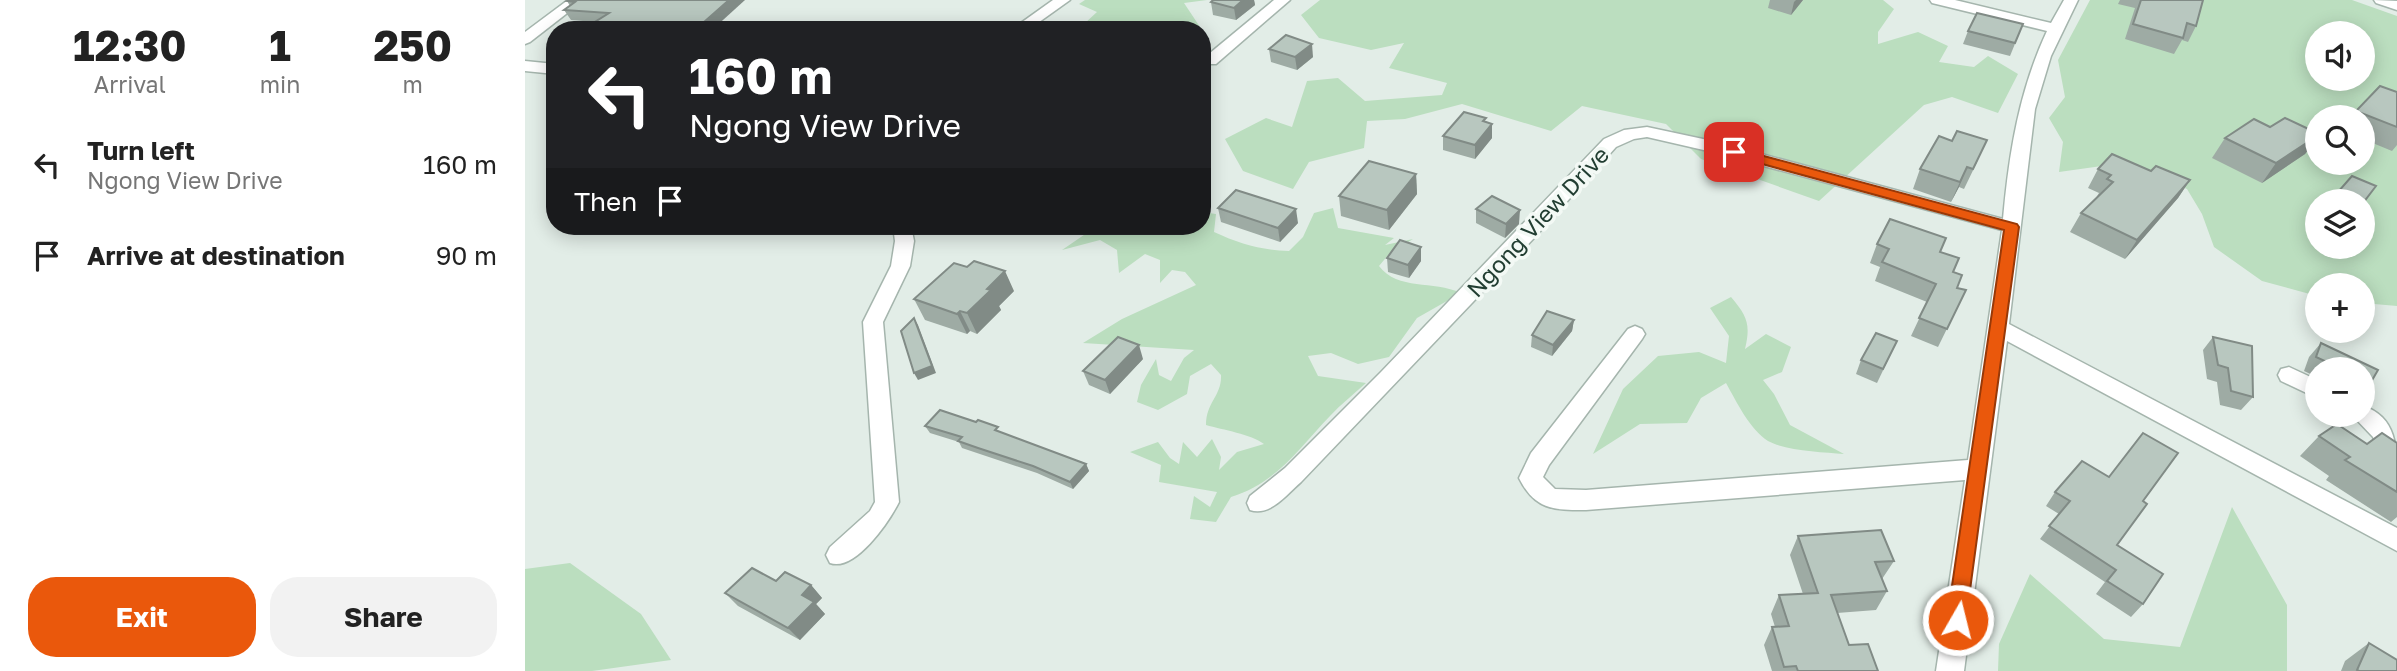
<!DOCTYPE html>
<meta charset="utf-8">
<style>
body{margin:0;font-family:"Golos Text",sans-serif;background:#f2f2f2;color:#222;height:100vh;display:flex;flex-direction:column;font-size:26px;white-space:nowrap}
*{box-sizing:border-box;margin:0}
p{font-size:23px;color:#767676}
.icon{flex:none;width:38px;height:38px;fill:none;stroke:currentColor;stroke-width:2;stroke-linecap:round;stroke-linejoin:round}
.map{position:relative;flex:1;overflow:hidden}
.panel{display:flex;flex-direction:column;background:#fff;width:525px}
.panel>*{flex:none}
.guide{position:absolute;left:21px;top:21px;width:665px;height:214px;border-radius:28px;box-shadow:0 4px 18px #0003;background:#202124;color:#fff;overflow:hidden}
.controls{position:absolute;left:1780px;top:21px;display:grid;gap:14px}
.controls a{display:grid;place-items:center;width:70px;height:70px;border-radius:50%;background:#fff;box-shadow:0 4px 18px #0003;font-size:35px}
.pin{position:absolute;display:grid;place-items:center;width:60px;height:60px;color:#fff;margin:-30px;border-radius:14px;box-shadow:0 4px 10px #0006}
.me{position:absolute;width:77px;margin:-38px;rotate:8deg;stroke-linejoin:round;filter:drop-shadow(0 0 5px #0008)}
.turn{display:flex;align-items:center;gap:24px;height:147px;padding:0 28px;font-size:32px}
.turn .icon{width:91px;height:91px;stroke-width:2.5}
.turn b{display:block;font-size:49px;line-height:60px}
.then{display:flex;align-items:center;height:66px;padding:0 28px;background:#0003;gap:14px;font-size:26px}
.eta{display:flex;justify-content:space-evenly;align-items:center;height:119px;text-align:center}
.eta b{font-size:42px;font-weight:700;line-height:49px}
.primary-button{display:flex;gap:14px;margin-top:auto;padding:14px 28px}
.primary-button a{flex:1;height:80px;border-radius:28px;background:#ea580c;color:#fff;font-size:28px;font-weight:700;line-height:80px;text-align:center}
.primary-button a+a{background:#f2f2f2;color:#222}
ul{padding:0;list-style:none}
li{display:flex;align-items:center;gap:21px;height:91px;padding:0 28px}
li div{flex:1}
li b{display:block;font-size:26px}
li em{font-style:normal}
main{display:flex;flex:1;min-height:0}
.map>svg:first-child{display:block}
.green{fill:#bbdebf;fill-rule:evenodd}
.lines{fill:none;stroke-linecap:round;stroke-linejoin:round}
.minor-casing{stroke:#a5b5ad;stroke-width:3}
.minor{fill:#fff;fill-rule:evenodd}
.wall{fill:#9eaba4}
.shaded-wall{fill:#818b86}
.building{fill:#b8c7bf;stroke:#818b86;stroke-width:2}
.route{fill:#ea580c;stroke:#983908;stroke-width:2}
.labels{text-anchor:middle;stroke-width:7;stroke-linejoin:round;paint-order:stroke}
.street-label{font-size:23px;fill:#223e32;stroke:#f3f9f5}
</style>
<main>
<section class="panel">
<div class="eta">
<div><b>12:30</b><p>Arrival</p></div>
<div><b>1</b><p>min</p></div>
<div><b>250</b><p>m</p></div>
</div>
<ul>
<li><svg class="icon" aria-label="left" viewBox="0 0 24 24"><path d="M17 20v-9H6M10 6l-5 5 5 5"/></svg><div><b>Turn left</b><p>Ngong View Drive</p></div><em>160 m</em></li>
<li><svg class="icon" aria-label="arrive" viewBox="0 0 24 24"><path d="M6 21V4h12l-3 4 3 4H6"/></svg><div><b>Arrive at destination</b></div><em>90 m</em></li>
</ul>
<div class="primary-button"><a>Exit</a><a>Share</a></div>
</section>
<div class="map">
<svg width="1872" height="671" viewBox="0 0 1872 671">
<rect width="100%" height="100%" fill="#e2ede7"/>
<!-- green -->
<g class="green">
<path d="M560,0H682L659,3L677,30H559V24L572,12L554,4Z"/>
<path d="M795,0H1358L1369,9L1353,32V44L1393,32L1423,46L1414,62L1449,67L1463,56L1493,74L1473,113L1427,97L1399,105L1294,201L1176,159L1141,124L1057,106L1026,131L937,104L880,119L842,121L839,148L784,162L768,189L718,171L700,139L741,118L767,127L782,81L813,78L840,101L917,95L922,83L864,68L879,43L846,50L794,38L776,15Z"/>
<path d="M1565,0H1827L1872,16V306L1838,303V285H1792V296L1737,281L1689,247L1677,214L1662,189L1630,174L1591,164L1534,172L1538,142L1524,118L1540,97L1533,60ZM1792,33H1838V79H1792ZM1792,117H1838V163H1792ZM1792,201H1838V247H1792Z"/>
<path d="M808,208L813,228L869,238L860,245L888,239L864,254L854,266C873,291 908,280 936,293L892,318L864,357L833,364L806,353L783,356L793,376L841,383C829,394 816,404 805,416C774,448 752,483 706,497L691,522L665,519L669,496L685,507L692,492L634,482L636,465L605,452L633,442L645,458L654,464L658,442L672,457L687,439L696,457L694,470L712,452L739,444C726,434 698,430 681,425C681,402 697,396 696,375L686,364L665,376L662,394L633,410L612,402L616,385L631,359L634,375L646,381L659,358L669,350L558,343L597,319L671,285L660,272L647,270L635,283V260L620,254L594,273L592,250L575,240L537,250L572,226H677V212L691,214L689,232C715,244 736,250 764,251L778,237L789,213Z"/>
<path d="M1206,297C1222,316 1226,324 1220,349L1241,334L1266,347L1257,372L1238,380L1249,394L1265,425L1319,454C1297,452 1261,451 1243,441C1225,430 1211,401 1201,383L1176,398L1162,423L1115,424L1068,454L1098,389L1133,356L1174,352L1201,363L1204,336L1185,308Z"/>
<path d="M1707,507L1762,605V671H1473L1474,644L1505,574L1579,639L1655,647Z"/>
<path d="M45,563L116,614L146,660L67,671H0V569Z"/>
</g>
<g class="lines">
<defs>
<g id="minor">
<path d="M43,0H59L5,42L0,44V32Z"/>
<path d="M528,0H545L503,30H486Z"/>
<path d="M749,0H765L691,64H679L677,61L679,58Z"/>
<path d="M1405,0H1430L1526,23L1539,0H1553L1526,56L1510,109L1484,324L1872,528V551L1482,341L1439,671H1411L1440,480L1061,510C1028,510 1010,510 994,478L1006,453L1103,329L1110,326L1117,329L1120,334L1117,339L1024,465L1018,477L1030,489L1061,490L1443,460L1477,230L1183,151L1122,137L1109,139L1091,147L1010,237L776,482C762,494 745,517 725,510L722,503L725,496L760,468L856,372L1079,139L1099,130L1122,127L1192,142L1478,219C1484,153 1494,91 1522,31L1407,3Z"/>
<path d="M1849,0L1872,1V10L1851,3Z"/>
<path d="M0,61L30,64V74L0,71Z"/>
<path d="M368,226H386L389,241L385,266L358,322L374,502C364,522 330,572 305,563L301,555L305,547L345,511L350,502L338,322L366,266L370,241Z"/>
<path d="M1764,367L1792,380V398L1756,381L1753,375L1756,369Z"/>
<path d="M1838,406C1872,417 1872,448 1872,479L1864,476L1848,437L1827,415H1838Z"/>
</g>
</defs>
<!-- minor casing -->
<use href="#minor" class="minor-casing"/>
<!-- minor -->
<use href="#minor" class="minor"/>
</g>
<!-- wall -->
<g class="wall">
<path d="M220,0L70,22L46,20L39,10L45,6L42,1Z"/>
<path d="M688,0H729L730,5L711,20L688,15L686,2Z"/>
<path d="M1245,0H1278L1266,15L1243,8Z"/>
<path d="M1595,0H1678L1671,26L1663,42L1657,40L1649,54L1600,39L1610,8L1593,4Z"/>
<path d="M1498,24L1485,56L1438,44L1443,31Z"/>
<path d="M744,49L788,57L772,70L746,62Z"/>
<path d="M1872,92V145L1867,151L1838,139V117H1827L1831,111Z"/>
<path d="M961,122L967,124V138L950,159L918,150V136Z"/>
<path d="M1745,127L1792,133V138L1780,154L1737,183L1687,158L1700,138Z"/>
<path d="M1453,160L1439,189L1434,187L1426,202L1388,189L1395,169Z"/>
<path d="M1573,169L1626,171L1665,180L1653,198L1600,259L1545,232L1556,213L1571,198L1574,193L1563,188Z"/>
<path d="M891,174L892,194L864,230L816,216L814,196Z"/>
<path d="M1812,193L1838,201H1806Z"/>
<path d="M693,208L773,223L755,242L696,222Z"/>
<path d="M951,209L994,224L980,238L951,223Z"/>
<path d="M1352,244L1415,252L1428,272L1432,288L1441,290L1413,347L1386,336L1402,302L1350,281L1355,267L1345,263Z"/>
<path d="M896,247V261L884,278L863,272L862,258Z"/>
<path d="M489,291L474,306L476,310L452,334L445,331L442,334L400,320L389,299Z"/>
<path d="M1049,320L1047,331L1027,356L1006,347L1007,335Z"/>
<path d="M1688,337L1728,397L1716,410L1695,405L1692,382L1682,379L1678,350Z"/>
<path d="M1372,341L1352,383L1331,374L1336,360Z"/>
<path d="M1796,343L1853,370L1842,389L1838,394V369H1792V377L1779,371L1784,357Z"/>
<path d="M618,359L585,394L564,385L558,371Z"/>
<path d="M400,426L475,432L561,464L564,471L548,489L512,473L437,448L434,442L405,433Z"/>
<path d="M1794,436L1842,444L1872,443V517L1866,522L1801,480L1804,476L1775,456Z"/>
<path d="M1530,492L1618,501L1592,545L1618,604L1606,617L1571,594L1580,582L1515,539L1534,514L1521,506Z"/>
<path d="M1273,536L1369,561L1357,579L1362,591L1351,610L1312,613L1324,645L1353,671H1247L1239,645L1247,627H1250L1246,614L1254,595L1278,594L1265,555Z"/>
<path d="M251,581L286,585L297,598L291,604L300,614L275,640L213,606L200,593Z"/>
<path d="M1844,643L1872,671H1816L1820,661Z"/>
</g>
<!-- shaded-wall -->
<g class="shaded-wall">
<path d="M204,0H220L187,30H170Z"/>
<path d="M718,0H729L730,5L711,20L709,8Z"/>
<path d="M1271,0H1278L1266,15L1269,2Z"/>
<path d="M787,44L788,57L772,70L770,57Z"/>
<path d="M967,124V138L950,159V145Z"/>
<path d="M1792,136V138L1780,154L1737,183L1751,163Z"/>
<path d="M1442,167L1434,187L1426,202L1435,182Z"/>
<path d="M891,174L892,194L864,230L862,210Z"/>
<path d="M1665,180L1653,198L1600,259L1612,240Z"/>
<path d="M771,209L773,223L755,242L753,228Z"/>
<path d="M995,210L994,224L980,238L981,224Z"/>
<path d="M896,247V261L884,278L883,265Z"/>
<path d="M480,271L489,291L474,306L476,310L452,334L442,313L462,289Z"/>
<path d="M435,311L445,331L442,334L432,314Z"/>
<path d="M389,318L393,325L411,373L393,380L389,373Z"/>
<path d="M1049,320L1047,331L1027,356L1028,345Z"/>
<path d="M614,345L618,359L585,394L580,380Z"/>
<path d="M561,464L564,471L548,489L545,482Z"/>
<path d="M286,585L297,598L291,604L300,614L275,640L263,628L277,595Z"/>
</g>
<!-- building -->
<g class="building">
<path d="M44,0H204L170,30H57L84,13L39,10L50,2L42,1Z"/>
<path d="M688,0H718L709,8L686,2Z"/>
<path d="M1616,0H1678L1671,26L1662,23L1658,38L1608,24Z"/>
<path d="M1452,13L1498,24L1490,43L1443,31Z"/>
<path d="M761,35L787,44L770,57L744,49Z"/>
<path d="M1855,86L1872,92V127L1831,111Z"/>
<path d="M939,112L961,118L958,121L967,124L950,145L918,136Z"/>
<path d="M1760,118L1792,133V136L1751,163L1700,138L1729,119L1745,127Z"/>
<path d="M1432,131L1462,140L1448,169L1442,167L1435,182L1395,169L1414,136L1427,141Z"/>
<path d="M1587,154L1626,171L1631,166L1665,180L1612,240L1556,213L1588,182L1582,179L1586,175L1573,169Z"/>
<path d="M844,161L891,174L862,210L814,196Z"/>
<path d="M1827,176L1851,186L1838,203V201H1833L1812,193Z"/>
<path d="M711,190L771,209L753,228L693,208Z"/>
<path d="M967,196L995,210L981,224L951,209Z"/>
<path d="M1365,219L1421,238L1415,252L1434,258L1428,272L1437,275L1432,288L1441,290L1422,329L1394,318L1411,284L1357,262L1364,249L1352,244Z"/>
<path d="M875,240L896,247L883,265L862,258Z"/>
<path d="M449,261L480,271L462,289L466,290L442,313L435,311L432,314L389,299L429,263L442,267Z"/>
<path d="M1022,311L1049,320L1028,345L1007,335Z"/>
<path d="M389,318L407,366L389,373L376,331Z"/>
<path d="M1351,333L1372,341L1358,369L1336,360Z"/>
<path d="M593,337L614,345L580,380L558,371Z"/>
<path d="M1688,337L1727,346L1728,397L1706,391L1703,368L1693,365Z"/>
<path d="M1796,343L1853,370L1842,389L1838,387V369H1807L1806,364L1791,357Z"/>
<path d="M415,410L451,422L453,420L473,427L470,430L561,464L545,482L508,466L453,448L433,441L437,437L400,426Z"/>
<path d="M1812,424L1842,444L1857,433L1872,443V492L1820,460L1825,457L1794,436Z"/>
<path d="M1618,433L1653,453L1618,501L1622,504L1592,545L1638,574L1618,604L1582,581L1591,570L1524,526L1545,501L1530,492L1557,461L1584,477Z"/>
<path d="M1356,530L1369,561L1350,562L1362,591L1306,595L1324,645L1343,644L1353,671H1273L1271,666L1259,667L1247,627L1264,626L1254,595L1293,593L1273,536Z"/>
<path d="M227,568L251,581L260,572L286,585L277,595L289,602L263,628L200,593Z"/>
<path d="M1844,643L1872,660V671H1834L1832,670Z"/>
</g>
<!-- route -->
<path class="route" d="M1209,148L1492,224L1494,227L1440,627L1433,630L1425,627L1422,620L1479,230L1204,155L1202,152Z"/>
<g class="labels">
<!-- street labels -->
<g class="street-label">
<text transform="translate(1013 222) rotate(-47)" y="8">Ngong View Drive</text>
</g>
</g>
</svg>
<div class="controls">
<a><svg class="icon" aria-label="sound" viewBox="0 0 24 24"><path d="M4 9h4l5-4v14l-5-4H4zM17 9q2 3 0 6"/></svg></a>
<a><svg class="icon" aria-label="search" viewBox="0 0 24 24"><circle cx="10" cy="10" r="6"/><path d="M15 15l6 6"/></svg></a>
<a><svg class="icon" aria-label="layers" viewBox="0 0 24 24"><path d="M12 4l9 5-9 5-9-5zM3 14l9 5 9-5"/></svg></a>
<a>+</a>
<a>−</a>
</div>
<div class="pin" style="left:1209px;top:152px;background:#d93025"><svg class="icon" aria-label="arrive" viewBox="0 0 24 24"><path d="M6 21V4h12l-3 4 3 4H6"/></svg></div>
<svg class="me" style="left:1433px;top:620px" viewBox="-20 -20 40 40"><circle r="17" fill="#ea580c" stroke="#fff" stroke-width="3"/><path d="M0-11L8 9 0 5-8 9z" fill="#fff"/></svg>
<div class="guide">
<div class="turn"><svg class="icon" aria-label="left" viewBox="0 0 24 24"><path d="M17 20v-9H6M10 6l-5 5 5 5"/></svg><div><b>160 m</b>Ngong View Drive</div></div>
<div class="then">Then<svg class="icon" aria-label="arrive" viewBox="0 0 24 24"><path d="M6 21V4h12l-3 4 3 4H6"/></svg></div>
</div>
</div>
</main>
